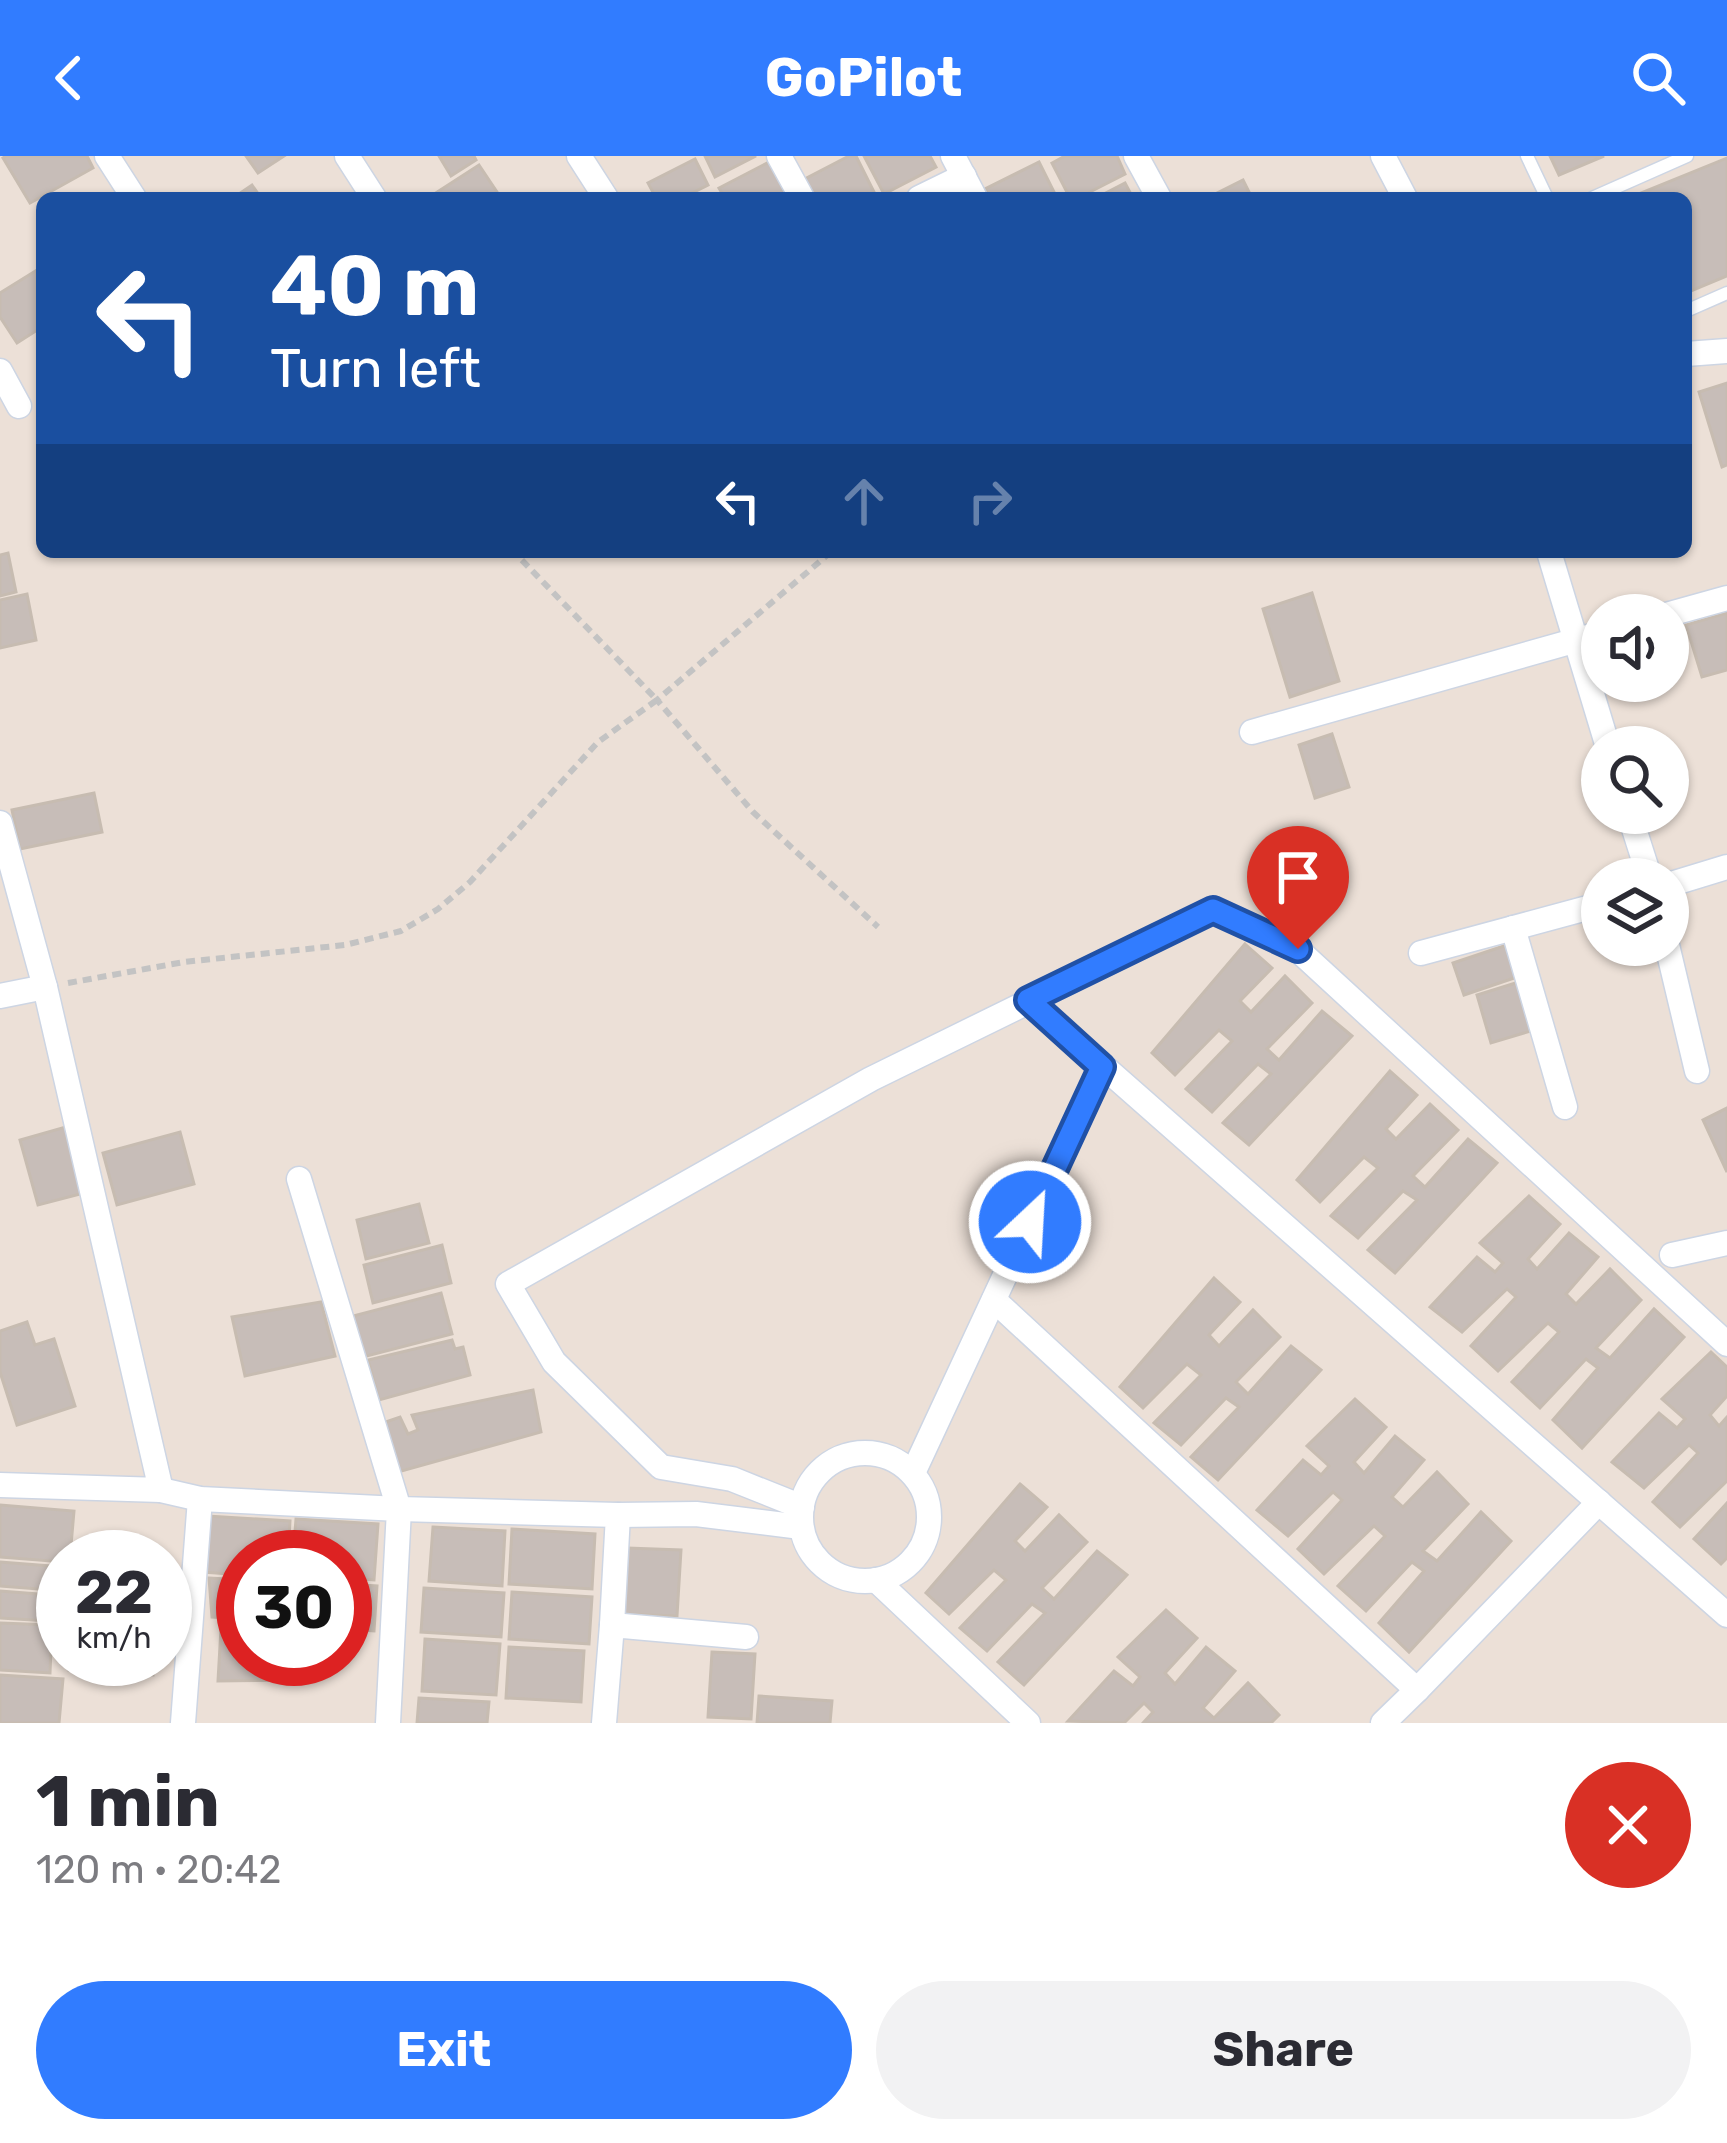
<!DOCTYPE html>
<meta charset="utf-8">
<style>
body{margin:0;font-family:Rubik,sans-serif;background:#f2f2f3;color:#2b2b33;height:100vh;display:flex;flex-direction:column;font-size:45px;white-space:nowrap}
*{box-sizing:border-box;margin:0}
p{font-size:39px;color:#7c7c81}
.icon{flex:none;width:66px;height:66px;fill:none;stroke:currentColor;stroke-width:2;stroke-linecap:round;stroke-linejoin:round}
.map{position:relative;height:1567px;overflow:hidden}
.drawer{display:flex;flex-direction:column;background:#fff;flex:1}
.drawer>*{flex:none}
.guide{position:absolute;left:36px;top:36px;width:1656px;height:366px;border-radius:18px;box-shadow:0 3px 9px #0004;background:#1a4fa0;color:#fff;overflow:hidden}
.buttons{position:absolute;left:1581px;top:438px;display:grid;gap:24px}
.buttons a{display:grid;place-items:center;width:108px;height:108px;border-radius:50%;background:#fff;box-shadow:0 3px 9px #0004;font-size:60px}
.speed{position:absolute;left:36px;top:1374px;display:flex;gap:24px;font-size:60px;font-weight:700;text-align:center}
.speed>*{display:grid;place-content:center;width:156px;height:156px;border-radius:50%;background:#fff;box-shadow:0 3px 9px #0004;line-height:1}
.speed small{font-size:30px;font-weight:400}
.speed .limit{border:18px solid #d22;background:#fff;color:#111}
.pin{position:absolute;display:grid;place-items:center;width:102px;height:102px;color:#fff;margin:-123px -51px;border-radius:50% 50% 50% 0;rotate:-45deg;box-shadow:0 0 12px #0007}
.pin .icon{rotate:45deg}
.me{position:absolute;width:132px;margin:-66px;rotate:25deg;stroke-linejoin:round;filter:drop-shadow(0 0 9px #0008)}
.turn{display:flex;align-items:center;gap:42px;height:252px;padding:0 36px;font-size:54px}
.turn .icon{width:156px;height:156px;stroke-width:2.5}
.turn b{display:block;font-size:84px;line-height:102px}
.lanes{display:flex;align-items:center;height:114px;padding:0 36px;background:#0003;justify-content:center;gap:60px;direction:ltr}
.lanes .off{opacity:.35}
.round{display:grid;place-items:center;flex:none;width:126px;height:126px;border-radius:63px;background:#f2f2f3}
.head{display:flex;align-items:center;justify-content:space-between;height:204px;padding:0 36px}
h1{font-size:72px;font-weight:700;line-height:90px}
.primary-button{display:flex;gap:24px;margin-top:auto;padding:24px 36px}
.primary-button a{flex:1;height:138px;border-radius:72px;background:#317cff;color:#fff;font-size:48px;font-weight:700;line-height:138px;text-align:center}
.primary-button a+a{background:#f2f2f3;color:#2b2b33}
header{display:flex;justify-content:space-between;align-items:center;height:156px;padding:0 36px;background:#317cff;color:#fff;font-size:54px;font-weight:700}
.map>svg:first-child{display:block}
.building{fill:#c7bdb8;stroke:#c7bcb1;stroke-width:3}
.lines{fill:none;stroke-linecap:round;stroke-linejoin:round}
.lane-casing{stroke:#cdd5e3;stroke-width:15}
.street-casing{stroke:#cdd5e3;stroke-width:27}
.path{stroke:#c3c3c3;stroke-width:6;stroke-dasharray:9 6;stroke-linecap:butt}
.lane{stroke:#fff;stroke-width:12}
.street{stroke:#fff;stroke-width:24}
.route-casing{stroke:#2051a6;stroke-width:30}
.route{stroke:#317cff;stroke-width:21}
</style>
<header><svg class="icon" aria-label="back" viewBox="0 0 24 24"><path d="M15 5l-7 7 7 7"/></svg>GoPilot<svg class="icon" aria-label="search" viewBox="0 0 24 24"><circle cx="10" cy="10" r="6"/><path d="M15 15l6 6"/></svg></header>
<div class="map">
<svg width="1727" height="1567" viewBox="0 0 1727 1567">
<rect width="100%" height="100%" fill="#ece0d7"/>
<!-- building -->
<g class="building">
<path d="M6,0H87L93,12L30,47L3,2Z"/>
<path d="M246,0H284L258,17Z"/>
<path d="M439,0H474L476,4L451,20Z"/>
<path d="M705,0H756L715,21Z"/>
<path d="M849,0H856L877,42H812L803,24Z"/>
<path d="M864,0H930L936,11L884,38Z"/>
<path d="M1065,0H1117L1125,18L1078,42H1070L1052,7Z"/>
<path d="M1550,0H1604L1559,19Z"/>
<path d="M1727,2V120L1686,137V42H1629Z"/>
<path d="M695,3L708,29L682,42H656L648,27Z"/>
<path d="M769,6L788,42H725L719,32Z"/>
<path d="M1039,6L1057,42H990L985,33Z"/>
<path d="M479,9L501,42H428Z"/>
<path d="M1243,24L1252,42H1207Z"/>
<path d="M1125,27L1133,42H1096Z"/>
<path d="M252,29L261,42H233Z"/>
<path d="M42,111V171L17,187L0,161V137Z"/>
<path d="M1727,227V309L1722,311L1699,236Z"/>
<path d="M8,397L16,436L0,440V399Z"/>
<path d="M1312,437L1339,525L1290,541L1263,453Z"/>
<path d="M27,438L36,484L0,492V444Z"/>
<path d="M1727,457V514L1702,521L1686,469Z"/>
<path d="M1332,578L1349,631L1315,642L1299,589Z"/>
<path d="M94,637L102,676L20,693L12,654Z"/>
<path d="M1513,787L1523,819L1464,839L1453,807Z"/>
<path d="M1245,788L1272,812L1240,845L1251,856L1285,820L1312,847L1267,893L1279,904L1322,855L1352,880L1249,989L1223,967L1271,918L1258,908L1212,956L1186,933L1232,885L1219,874L1175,919L1152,897Z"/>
<path d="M1519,826L1534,874L1491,887L1477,839Z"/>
<path d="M1390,915L1417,939L1386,973L1396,983L1430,948L1458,974L1413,1020L1425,1031L1468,983L1497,1007L1395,1117L1368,1094L1417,1044L1403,1035L1358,1082L1331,1060L1378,1012L1364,1001L1320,1046L1297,1024Z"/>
<path d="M1727,952V1016L1703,964Z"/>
<path d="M69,970L88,1036L38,1049L20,984Z"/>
<path d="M180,976L194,1028L117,1049L103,997Z"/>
<path d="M1529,1040L1560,1068L1528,1103L1537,1113L1569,1077L1598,1101L1566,1138L1576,1148L1610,1113L1641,1144L1596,1192L1610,1202L1654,1153L1684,1181L1582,1292L1553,1264L1598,1212L1586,1203L1540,1252L1512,1226L1559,1176L1548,1167L1498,1215L1471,1190L1516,1141L1507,1133L1462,1176L1430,1151L1477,1101L1495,1116L1503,1107L1480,1087Z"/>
<path d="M419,1048L429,1087L366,1103L357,1064Z"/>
<path d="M442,1089L451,1127L373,1147L364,1109Z"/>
<path d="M1214,1122L1240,1146L1209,1179L1219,1190L1253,1154L1280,1181L1236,1226L1248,1238L1291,1190L1321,1214L1218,1324L1191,1301L1239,1251L1226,1242L1181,1289L1154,1267L1201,1219L1187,1208L1143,1252L1120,1231Z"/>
<path d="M441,1137L452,1178L363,1201L353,1160Z"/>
<path d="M321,1146L335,1200L245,1220L232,1161Z"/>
<path d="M27,1166L35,1189L54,1183L75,1250L17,1269L0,1216V1175Z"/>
<path d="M452,1184L455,1193L463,1191L470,1219L379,1244L368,1204Z"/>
<path d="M1711,1196L1727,1211V1240L1710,1259L1719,1270L1727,1261V1325L1680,1371L1653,1346L1698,1297L1689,1289L1644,1332L1612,1306L1659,1257L1677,1272L1685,1263L1662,1243Z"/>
<path d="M533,1234L541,1276L398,1316L380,1268L400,1261L408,1278L418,1274L412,1259Z"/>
<path d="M1355,1243L1386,1271L1354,1306L1364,1317L1395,1280L1424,1304L1392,1341L1403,1351L1437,1316L1468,1348L1423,1395L1437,1405L1481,1356L1511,1385L1409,1496L1379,1467L1424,1415L1412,1406L1366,1455L1338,1430L1385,1380L1374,1370L1324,1418L1298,1393L1342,1344L1333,1336L1288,1380L1257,1354L1303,1304L1321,1319L1329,1310L1307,1290Z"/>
<path d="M1020,1328L1047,1351L1015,1385L1025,1395L1059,1359L1087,1386L1042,1432L1054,1443L1097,1395L1127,1419L1024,1529L998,1506L1045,1457L1032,1448L987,1495L960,1472L1006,1424L994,1414L949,1458L926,1437Z"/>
<path d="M1727,1347V1402L1721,1408L1694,1383Z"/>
<path d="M0,1349L74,1355L70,1401H63V1406L0,1401Z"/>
<path d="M207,1360L290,1365L288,1401H243V1419L203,1416Z"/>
<path d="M296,1363L378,1368L374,1424L345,1422V1401H293Z"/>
<path d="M433,1371L505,1375L502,1430L429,1425Z"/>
<path d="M512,1373L595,1378L592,1433L509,1428Z"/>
<path d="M627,1392L681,1394L677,1460L624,1458Z"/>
<path d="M0,1406L63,1411V1435L0,1430Z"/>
<path d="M209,1422L243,1424V1463L212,1461Z"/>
<path d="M345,1428L377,1430L374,1475L345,1473Z"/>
<path d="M424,1432L504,1437L501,1481L421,1476Z"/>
<path d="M0,1435L63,1440V1466L0,1462Z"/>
<path d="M512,1436L592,1441L589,1488L509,1483Z"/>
<path d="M1166,1454L1197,1482L1165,1517L1175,1528L1206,1491L1235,1515L1203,1552L1214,1562L1248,1527L1279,1559L1271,1567H1143L1153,1556L1144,1547L1124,1567L1068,1565L1114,1515L1133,1530L1140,1521L1118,1501Z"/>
<path d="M0,1467L52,1469L50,1517L0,1514Z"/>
<path d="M221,1472L243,1473V1503H309L308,1524L218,1525Z"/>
<path d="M425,1483L500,1488L496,1539L422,1535Z"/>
<path d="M509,1491L584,1495L581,1546L506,1542Z"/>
<path d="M712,1496L755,1498L751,1563L708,1561Z"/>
<path d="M69,1503H154L153,1519L69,1514Z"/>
<path d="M0,1519L63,1523L59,1567H0Z"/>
<path d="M759,1540L832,1545L830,1567H757Z"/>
<path d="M419,1542L489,1546L487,1567H417Z"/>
</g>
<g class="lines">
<defs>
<g id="lane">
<path d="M1527,0L1547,42"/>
<path d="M1592,42L1687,0"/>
<path d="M1686,155L1727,137"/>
</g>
<g id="street">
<path d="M107,0L134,42"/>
<path d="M347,0L374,42"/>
<path d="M579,0L606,42"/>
<path d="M779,0L802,42"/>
<path d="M953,0L975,42"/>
<path d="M1136,0L1159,42"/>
<path d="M1383,0L1405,42"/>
<path d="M919,42L964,20"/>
<path d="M1686,198L1727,195"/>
<path d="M0,215L19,250"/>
<path d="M1549,396L1608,591"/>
<path d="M1666,459L1727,442"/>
<path d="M1252,576L1602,477"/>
<path d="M1629,657L1650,723"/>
<path d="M0,667L45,831L161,1334L0,1329"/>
<path d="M1668,729L1727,711"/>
<path d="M1513,772L1565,951"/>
<path d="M1667,789L1697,915"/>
<path d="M1421,797L1602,748"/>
<path d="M0,840L45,831"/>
<path d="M1028,844L1727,1459"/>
<path d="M299,1023L399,1353L618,1359L612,1469"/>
<path d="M1672,1099L1727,1087"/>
<path d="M994,1144L1417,1534L1599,1346"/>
<circle cx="865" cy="1361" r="64"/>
<path d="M913,1317L1102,911"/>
<path d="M161,1334L200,1343L399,1353L388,1567"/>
<path d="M802,1351L732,1323L661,1311L554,1206L508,1128L871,923L1213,755L1297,793L1727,1188"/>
<path d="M618,1359L696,1358L801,1371"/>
<path d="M876,1424L1028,1567"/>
<path d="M183,1567L200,1343"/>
<path d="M604,1567L612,1469L746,1481"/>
<path d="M1383,1567L1417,1534"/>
</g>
</defs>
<!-- lane casing -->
<use href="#lane" class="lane-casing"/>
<!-- street casing -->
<use href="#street" class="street-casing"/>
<!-- path -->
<g class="path">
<path d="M831,396L657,544L753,656L878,771"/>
<path d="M68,827L184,806L345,789L401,775L438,753L470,726L598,586L657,544L514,396"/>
</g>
<!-- lane -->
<use href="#lane" class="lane"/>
<!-- street -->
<use href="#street" class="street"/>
</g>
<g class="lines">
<defs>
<path id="route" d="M1030,1066L1102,911L1028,844L1213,754L1298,793"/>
</defs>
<!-- route casing -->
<use href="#route" class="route-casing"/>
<!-- route -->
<use href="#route" class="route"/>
</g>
</svg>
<div class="buttons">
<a><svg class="icon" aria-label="sound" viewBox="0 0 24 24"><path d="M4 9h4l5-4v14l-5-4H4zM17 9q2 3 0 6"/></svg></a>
<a><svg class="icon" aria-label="search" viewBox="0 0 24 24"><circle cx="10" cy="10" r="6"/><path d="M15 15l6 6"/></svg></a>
<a><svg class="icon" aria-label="layers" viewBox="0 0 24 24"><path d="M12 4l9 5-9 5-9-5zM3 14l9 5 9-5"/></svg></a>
</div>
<div class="speed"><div>22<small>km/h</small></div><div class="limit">30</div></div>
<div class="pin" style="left:1298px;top:793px;background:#d93025"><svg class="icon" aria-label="arrive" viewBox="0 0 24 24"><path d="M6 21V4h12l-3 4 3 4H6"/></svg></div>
<svg class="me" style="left:1030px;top:1066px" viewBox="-20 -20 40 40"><circle r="17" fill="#317cff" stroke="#fff" stroke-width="3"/><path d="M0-11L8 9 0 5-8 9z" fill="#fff"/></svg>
<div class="guide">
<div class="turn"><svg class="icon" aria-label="left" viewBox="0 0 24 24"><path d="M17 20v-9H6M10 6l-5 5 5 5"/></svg><div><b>40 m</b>Turn left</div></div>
<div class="lanes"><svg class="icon" aria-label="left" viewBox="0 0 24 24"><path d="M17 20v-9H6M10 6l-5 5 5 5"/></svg><svg class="icon off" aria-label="ahead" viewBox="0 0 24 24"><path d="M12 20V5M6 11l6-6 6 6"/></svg><svg class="icon off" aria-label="right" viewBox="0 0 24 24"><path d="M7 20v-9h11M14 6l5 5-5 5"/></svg></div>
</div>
</div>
<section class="drawer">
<div class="head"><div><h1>1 min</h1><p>120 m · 20:42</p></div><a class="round" style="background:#d93025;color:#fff"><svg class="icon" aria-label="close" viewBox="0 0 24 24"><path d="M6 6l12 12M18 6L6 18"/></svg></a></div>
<div class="primary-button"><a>Exit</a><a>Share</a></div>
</section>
